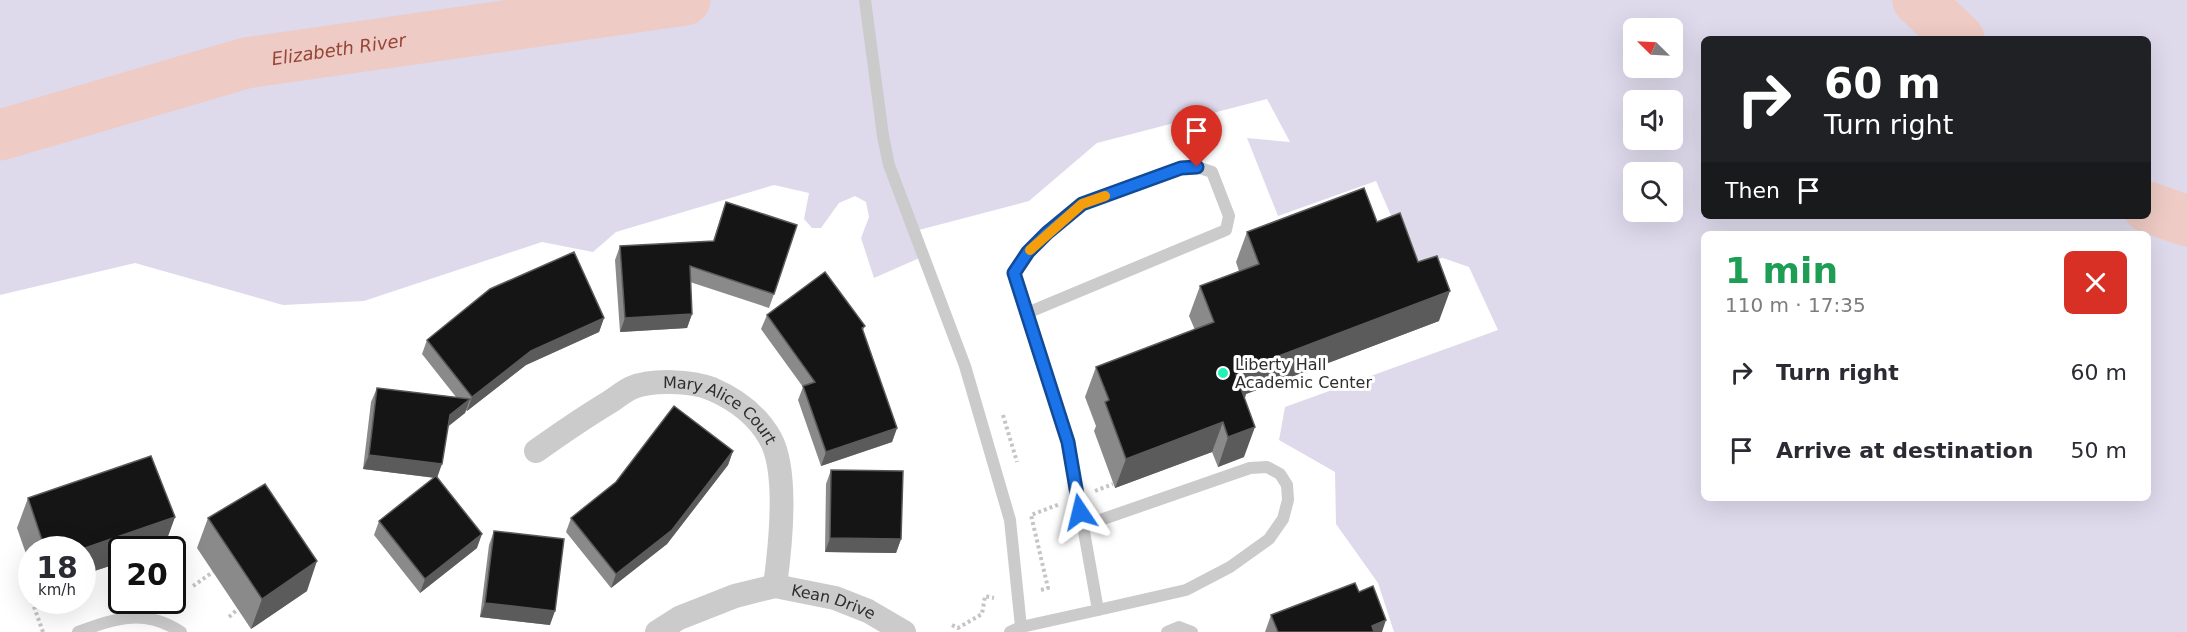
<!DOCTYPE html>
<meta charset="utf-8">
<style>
body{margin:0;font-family:"DejaVu Sans",sans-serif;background:#f7f7f7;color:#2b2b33;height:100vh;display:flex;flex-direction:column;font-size:22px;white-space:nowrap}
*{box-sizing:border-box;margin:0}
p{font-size:20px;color:#7c7c81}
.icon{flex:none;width:33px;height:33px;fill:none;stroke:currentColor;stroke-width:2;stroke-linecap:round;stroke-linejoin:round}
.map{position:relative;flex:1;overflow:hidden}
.side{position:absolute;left:1701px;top:231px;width:450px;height:270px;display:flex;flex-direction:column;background:#fff;border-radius:9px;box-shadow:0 6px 24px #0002}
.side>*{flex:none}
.hud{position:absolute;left:1701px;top:36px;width:450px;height:183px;border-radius:9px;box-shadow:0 6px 24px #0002;background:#202124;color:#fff;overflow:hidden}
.needle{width:39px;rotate:294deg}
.fabs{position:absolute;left:1623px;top:18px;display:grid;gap:12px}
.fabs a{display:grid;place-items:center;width:60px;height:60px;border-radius:9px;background:#fff;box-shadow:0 6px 24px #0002;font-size:30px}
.speed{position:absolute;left:18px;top:536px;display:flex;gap:12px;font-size:30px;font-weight:700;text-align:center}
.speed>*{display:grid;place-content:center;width:78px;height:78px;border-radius:50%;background:#fff;box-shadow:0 6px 24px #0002;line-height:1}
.speed small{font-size:15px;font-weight:400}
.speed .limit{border:3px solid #111;border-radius:9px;background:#fff;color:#111}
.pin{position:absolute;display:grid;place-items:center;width:51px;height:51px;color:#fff;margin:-62px -26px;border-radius:50% 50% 50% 0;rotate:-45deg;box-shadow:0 0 6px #0007}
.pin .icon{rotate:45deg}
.me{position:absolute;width:66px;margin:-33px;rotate:350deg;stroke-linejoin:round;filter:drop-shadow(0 0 4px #0008)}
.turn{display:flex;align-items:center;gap:21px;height:126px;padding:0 24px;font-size:27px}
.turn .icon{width:78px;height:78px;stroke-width:2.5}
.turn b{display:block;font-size:42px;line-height:51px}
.then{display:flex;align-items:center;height:57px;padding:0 24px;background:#0003;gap:12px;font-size:22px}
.round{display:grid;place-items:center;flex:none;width:63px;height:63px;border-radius:9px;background:#f7f7f7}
.overview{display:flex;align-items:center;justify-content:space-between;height:102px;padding:0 24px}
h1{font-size:36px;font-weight:800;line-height:45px;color:#1e9e55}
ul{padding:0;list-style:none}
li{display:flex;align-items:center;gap:18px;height:78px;padding:0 24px}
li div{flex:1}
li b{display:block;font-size:22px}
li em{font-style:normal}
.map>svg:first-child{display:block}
.green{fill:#dedaec;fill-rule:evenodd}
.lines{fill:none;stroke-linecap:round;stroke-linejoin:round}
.river{stroke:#eecbc4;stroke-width:51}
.path{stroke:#c5c5c5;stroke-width:4;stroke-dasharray:3 3;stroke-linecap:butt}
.service{stroke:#cbcbcb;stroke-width:12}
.minor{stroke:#cbcbcb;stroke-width:24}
.wall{fill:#8a8a8a}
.shaded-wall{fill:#5b5b5b}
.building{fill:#151515;stroke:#5b5b5b;stroke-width:1.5}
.route-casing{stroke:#114b97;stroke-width:15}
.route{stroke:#1a73e8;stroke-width:10}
.slow{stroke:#f59e0b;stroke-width:10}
.poi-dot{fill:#22f2b5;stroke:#fff;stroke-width:2}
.labels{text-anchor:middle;stroke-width:6;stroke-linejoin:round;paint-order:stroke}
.poi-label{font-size:16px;fill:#2e2e2e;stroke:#fff;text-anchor:start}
.street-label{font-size:16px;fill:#2e2e2e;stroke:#fff}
.water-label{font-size:18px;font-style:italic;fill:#964536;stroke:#fff}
</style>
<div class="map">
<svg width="2187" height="632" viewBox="0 0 2187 632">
<rect width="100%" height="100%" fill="#fff"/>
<!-- green -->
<path class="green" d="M0,0H2187V632H1394L1378,583L1336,524L1335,472L1279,440L1285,407L1498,330L1469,267L1443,258L1412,264L1376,181L1278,216L1247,138L1290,142L1267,99L1097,143L1029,201L915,231L924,256L874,278L861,238L869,217L866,202L855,196L839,203L821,228H812L804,219L809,193L774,185L616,232L593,252L542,242L364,301L283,305L135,263L0,295ZM1634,28H1672V68H1634ZM1704,39H2148V216H1704ZM1634,100H1672V140H1634ZM1634,172H1672V212H1634ZM1704,234H2148V498H1704Z"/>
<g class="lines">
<!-- river -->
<g class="river">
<path d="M1918,0L1959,39"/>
<path id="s1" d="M0,135L246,63L685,0"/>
<path d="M2148,207L2187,221"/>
</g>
<!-- path -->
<g class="path">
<path d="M1003,415L1017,462"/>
<path d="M1095,491L1113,484"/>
<path d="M193,586L213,572"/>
<path d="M1041,590L1048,588L1031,515L1060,504"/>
<path d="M32,601L43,632"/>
<path d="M229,617L238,609"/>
<path d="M952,625L958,628L982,614L985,596L994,598"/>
</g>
<!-- service -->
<g class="service">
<path d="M865,0L883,136L889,165L965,366L1010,520L1021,627"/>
<path d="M1083,526L1250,468L1267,467L1280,474L1287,485L1288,500L1283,519L1269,539L1230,567L1186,590L1098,610"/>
<path d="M78,632C117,618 144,608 181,632"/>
<path d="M1010,632L1021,627L1098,610L1068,442L1014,273L1028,251L1047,233L1082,204L1181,168L1197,167L1212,172L1229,216L1226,230L1027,313"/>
<path d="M1167,632L1179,627L1192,632"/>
</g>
<!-- minor -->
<g class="minor">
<path id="s2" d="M536,451C560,434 583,418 608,403C616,398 623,392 631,388C652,379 692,381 712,389C735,399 757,415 770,438C789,471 780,549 775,586"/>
<path id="s3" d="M657,632L679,618L735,596L775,586L835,598L868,611L904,632"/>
</g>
</g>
<!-- wall -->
<g class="wall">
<path d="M726,202L774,294L769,308L690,282L692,314L687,328L620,332L615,260L620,246L713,241Z"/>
<path d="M1377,222L1439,321L1246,394L1244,398V457L1218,467L1212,452L1115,488L1094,431L1096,426L1085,397L1096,367L1195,330L1189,316L1200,286L1239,271L1236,262L1247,232Z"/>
<path d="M767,315L865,326L863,330L897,428L892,442L821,466L798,400L803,387L761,329Z"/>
<path d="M604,318L599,332L526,365L467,411L466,410L465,413L448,426L437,477L477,548L420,593L374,535L379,521L435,478L363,469L371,402L377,388L456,397L422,354L427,340Z"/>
<path d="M733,451L728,465L667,544L611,588L566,532L571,518Z"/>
<path d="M831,470L901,539L896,553L825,552L826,484Z"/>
<path d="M28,498L175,517L164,547L158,549H122V562L82,575V549H32V571L17,528Z"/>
<path d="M208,518L307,591L251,629L197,548Z"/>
<path d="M494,531L550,625L480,617L489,545Z"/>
<path d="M1359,592L1382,632H1265L1271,615Z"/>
</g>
<!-- shaded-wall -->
<g class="shaded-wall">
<path d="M1450,291L1439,321L1246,394L1245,398L1225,405L1236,375L1255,365Z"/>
<path d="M692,314L687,328L620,332L625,318Z"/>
<path d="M604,318L599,332L526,365L467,411L472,397L531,351Z"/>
<path d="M470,399L465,413L445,429L450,415Z"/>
<path d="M1223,422L1212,452L1115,488L1126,459Z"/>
<path d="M1255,427L1244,457L1218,467L1228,437Z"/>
<path d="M897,428L892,442L821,466L826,452Z"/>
<path d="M733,451L728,465L667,544L611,588L616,574Z"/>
<path d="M369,455L442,464L437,478L363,469Z"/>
<path d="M175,517L164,547L158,549H122V562L82,575V549Z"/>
<path d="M482,534L477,548L420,593L425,579Z"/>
<path d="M830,538L901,539L896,553L825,552Z"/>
<path d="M317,561L307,591L251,629L262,599Z"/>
<path d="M485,603L555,611L550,625L480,617Z"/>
<path d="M1386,620L1382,632H1370L1372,626Z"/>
</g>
<!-- building -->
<g class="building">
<path d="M1364,188L1377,222L1400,213L1418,262L1437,256L1450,291L1255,365L1256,368L1236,375L1255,427L1228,437L1223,422L1126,459L1105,402L1109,400L1096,367L1214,322L1200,286L1259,264L1247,232Z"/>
<path d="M726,202L797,225L774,294L690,266L692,314L625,318L620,246L714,241Z"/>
<path d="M574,252L604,318L531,351L472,397L427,340L490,289Z"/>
<path d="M825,272L865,326L862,328L897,428L826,452L803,386L815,382L767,315Z"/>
<path d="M377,388L470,399L450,415L442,464L369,455Z"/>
<path d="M674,406L733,451L672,530L616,574L571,518L616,482Z"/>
<path d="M151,456L175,517L82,549H45L28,498Z"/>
<path d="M831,470L903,471L901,539L830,538Z"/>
<path d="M436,476L482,534L425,579L379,521Z"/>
<path d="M265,484L317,561L262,599L208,518Z"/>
<path d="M494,531L564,539L555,611L485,603Z"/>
<path d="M1355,583L1359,592L1373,586L1386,620L1372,626L1374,632H1278L1271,615Z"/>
</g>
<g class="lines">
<defs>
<path id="route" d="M1080,512L1068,442L1014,273L1028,252L1047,233L1082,204L1181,168L1197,167"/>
</defs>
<!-- route casing -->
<use href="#route" class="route-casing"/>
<!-- route -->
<use href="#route" class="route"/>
<!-- slow -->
<path class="slow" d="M1030,250L1082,204L1105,196"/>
</g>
<!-- markers -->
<circle class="poi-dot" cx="1223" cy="373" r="6"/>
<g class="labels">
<!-- poi labels -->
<g class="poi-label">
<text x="1235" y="370">Liberty Hall<tspan x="1235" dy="18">Academic Center</tspan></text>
</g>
<!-- street labels -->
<g class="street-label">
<text dy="6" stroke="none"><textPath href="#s2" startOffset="213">Mary Alice Court</textPath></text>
<text dy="6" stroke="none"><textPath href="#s3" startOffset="188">Kean Drive</textPath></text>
</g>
<!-- water labels -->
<g class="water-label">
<text dy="6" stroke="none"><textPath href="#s1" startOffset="350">Elizabeth River</textPath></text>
</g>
</g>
</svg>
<div class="fabs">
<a><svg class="needle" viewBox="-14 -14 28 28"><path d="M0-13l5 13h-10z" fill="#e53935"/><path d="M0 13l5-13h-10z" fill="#7c7c81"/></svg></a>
<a><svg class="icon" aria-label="sound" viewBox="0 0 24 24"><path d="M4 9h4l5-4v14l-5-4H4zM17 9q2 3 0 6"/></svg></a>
<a><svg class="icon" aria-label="search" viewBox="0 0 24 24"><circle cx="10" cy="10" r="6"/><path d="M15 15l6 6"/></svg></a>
</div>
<div class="speed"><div>18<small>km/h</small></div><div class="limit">20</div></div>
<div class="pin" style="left:1197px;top:167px;background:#d93025"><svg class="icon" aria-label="arrive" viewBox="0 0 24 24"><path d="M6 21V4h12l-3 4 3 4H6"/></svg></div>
<svg class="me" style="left:1080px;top:512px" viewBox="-20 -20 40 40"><path d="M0-17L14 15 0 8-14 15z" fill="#1a73e8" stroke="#fff" stroke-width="4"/></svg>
<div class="hud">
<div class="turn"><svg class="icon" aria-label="right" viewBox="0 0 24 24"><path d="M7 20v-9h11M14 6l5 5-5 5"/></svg><div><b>60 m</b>Turn right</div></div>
<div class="then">Then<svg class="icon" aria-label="arrive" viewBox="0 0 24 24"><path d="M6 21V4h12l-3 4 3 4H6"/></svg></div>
</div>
<section class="side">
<div class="overview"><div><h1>1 min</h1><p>110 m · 17:35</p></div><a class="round" style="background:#d93025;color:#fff"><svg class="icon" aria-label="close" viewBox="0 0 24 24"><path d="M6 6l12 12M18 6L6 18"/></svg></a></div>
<ul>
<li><svg class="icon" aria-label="right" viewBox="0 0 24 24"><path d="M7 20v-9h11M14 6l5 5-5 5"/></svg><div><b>Turn right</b></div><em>60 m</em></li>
<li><svg class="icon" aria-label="arrive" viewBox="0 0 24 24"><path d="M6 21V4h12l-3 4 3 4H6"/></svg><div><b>Arrive at destination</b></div><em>50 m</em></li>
</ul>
</section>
</div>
